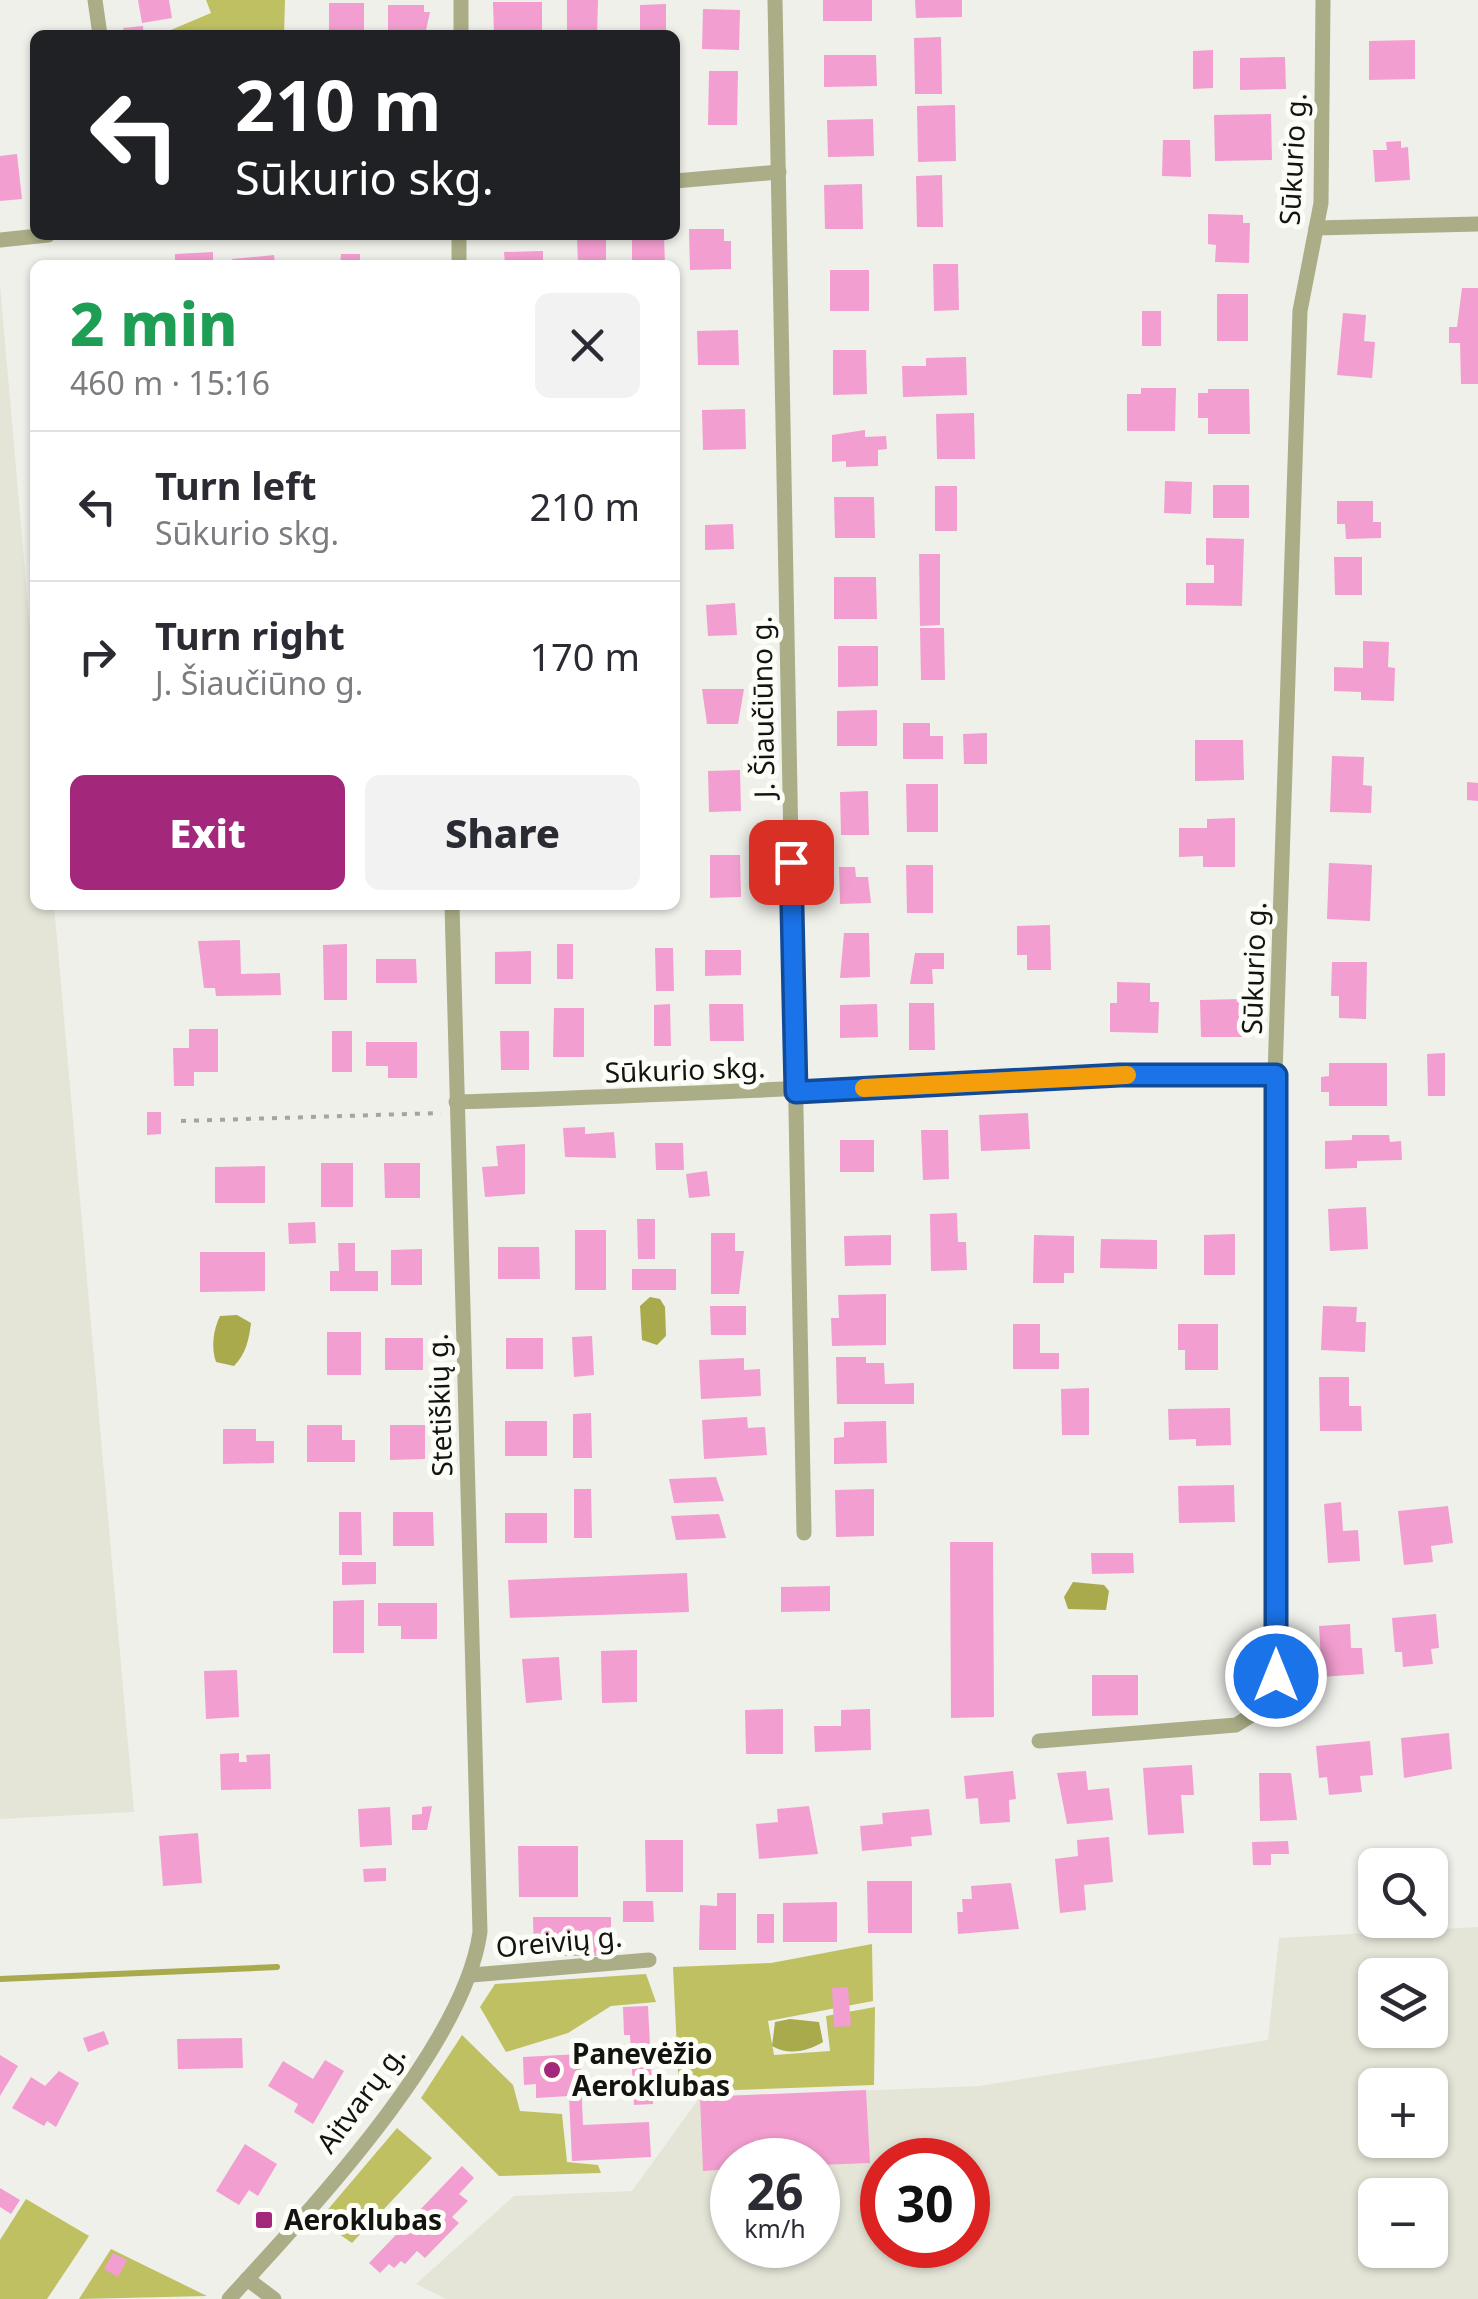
<!DOCTYPE html>
<meta charset="utf-8">
<style>
body{margin:0;font-family:"Noto Sans",sans-serif;background:#f2f2f3;color:#2b2b33;height:100vh;display:flex;flex-direction:column;font-size:38px;white-space:nowrap}
*{box-sizing:border-box;margin:0}
p{font-size:32px;color:#7c7c81}
.icon{flex:none;width:55px;height:55px;fill:none;stroke:currentColor;stroke-width:2;stroke-linecap:round;stroke-linejoin:round}
.map{position:relative;flex:1;overflow:hidden}
.drawer{position:absolute;left:30px;top:260px;width:650px;height:650px;display:flex;flex-direction:column;background:#fff;border-radius:15px;box-shadow:0 2px 8px #0004}
.drawer>*{flex:none}
.top-card{position:absolute;left:30px;top:30px;width:650px;height:210px;border-radius:15px;box-shadow:0 2px 8px #0004;background:#202124;color:#fff;overflow:hidden}
.tools{position:absolute;left:1358px;top:1848px;display:grid;gap:20px}
.tools a{display:grid;place-items:center;width:90px;height:90px;border-radius:15px;background:#fff;box-shadow:0 2px 8px #0004;font-size:50px}
.speed{position:absolute;left:710px;top:2138px;display:flex;gap:20px;font-size:50px;font-weight:700;text-align:center}
.speed>*{display:grid;place-content:center;width:130px;height:130px;border-radius:50%;background:#fff;box-shadow:0 2px 8px #0004;line-height:1}
.speed small{font-size:25px;font-weight:400}
.speed .limit{border:15px solid #d22;background:#fff;color:#111}
.pin{position:absolute;display:grid;place-items:center;width:85px;height:85px;color:#fff;margin:-42px;border-radius:20px;box-shadow:0 5px 15px #0006}
.me{position:absolute;width:110px;margin:-55px;rotate:0deg;stroke-linejoin:round;filter:drop-shadow(0 0 8px #0008)}
.turn{display:flex;align-items:center;gap:35px;height:210px;padding:0 40px;font-size:45px}
.turn .icon{width:130px;height:130px;stroke-width:2.5}
.turn b{display:block;font-size:70px;line-height:85px}
.round{display:grid;place-items:center;flex:none;width:105px;height:105px;border-radius:15px;background:#f2f2f3}
.overview{display:flex;align-items:center;justify-content:space-between;height:170px;padding:0 40px}
h1{font-size:60px;font-weight:800;line-height:75px;color:#1e9e55}
.action{display:flex;gap:20px;margin-top:auto;padding:20px 40px}
.action a{flex:1;height:115px;border-radius:15px;background:#a3277b;color:#fff;font-size:40px;font-weight:800;line-height:115px;text-align:center}
.action a+a{background:#f2f2f3;color:#2b2b33}
ul{padding:0;list-style:none}
li{display:flex;align-items:center;gap:30px;height:150px;padding:0 40px;border-top:2px solid #e1e1e2}
li div{flex:1}
li b{display:block;font-size:38px}
li em{font-style:normal}
.map>svg:first-child{display:block}
.built{fill:#e4e5d7;fill-rule:evenodd}
.forest{fill:#bec062}
.water{fill:#a8aa4b}
.lines{fill:none;stroke-linecap:round;stroke-linejoin:round}
.stream{stroke:#a8aa4b;stroke-width:6}
.building{fill:#f39ed0}
.path{stroke:#a4a5a0;stroke-width:4;stroke-dasharray:5 8;stroke-linecap:butt}
.street{stroke:#abad87;stroke-width:15}
.route-casing{stroke:#114b97;stroke-width:25}
.route{stroke:#1a73e8;stroke-width:18}
.slow{stroke:#f59e0b;stroke-width:18}
.poi-dot{fill:#a3277b;stroke:#fdfdf7;stroke-width:4}
.labels{text-anchor:middle;stroke-width:10;stroke-linejoin:round;paint-order:stroke}
.street-label{font-size:28px;fill:#131311;stroke:#fdfdf7}
.poi-label{font-size:28px;font-weight:bold;fill:#131311;stroke:#fdfdf7;text-anchor:start}
</style>
<div class="map">
<svg width="1478" height="2299" viewBox="0 0 1478 2299">
<rect width="100%" height="100%" fill="#eff0ea"/>
<!-- built -->
<g class="built">
<path d="M0,285L35,685V905H54L134,1812L0,1819Z"/>
<path d="M1478,1927V2299H446L416,2284L514,2196L632,2191L700,2097L979,2086L1268,2040L1279,1938ZM1375,1975H1430V2030H1375ZM1375,2085H1430V2140H1375ZM732,2160H818V2245H732ZM882,2160H968V2245H882ZM1375,2195H1430V2250H1375Z"/>
</g>
<!-- forest -->
<g class="forest">
<path d="M206,0H285L284,35H159L211,13Z"/>
<path d="M872,1944L873,2001L768,2021L774,2055L830,2051L826,2016L875,2007L874,2085L679,2092L673,1967L771,1963Z"/>
<path d="M646,1974L656,2002L611,2006L568,2033L506,2052L480,2007L495,1984Z"/>
<path d="M462,2035L513,2085L520,2111L562,2114L567,2162L598,2165L601,2173L499,2176L421,2098Z"/>
<path d="M397,2128L432,2158L352,2243L319,2220Z"/>
<path d="M26,2199L89,2236L47,2299H0V2240Z"/>
<path d="M111,2249L207,2296L79,2299Z"/>
</g>
<!-- water -->
<g class="water">
<path d="M650,1297L660,1299L665,1307L666,1336L657,1345L642,1340L640,1306Z"/>
<path d="M237,1315L251,1323C249,1339 246,1354 234,1366L216,1362C211,1348 213,1330 220,1316Z"/>
<path d="M1073,1582L1104,1585L1109,1591L1106,1610L1068,1609L1064,1597Z"/>
<path d="M790,2019L819,2022L823,2042C808,2051 789,2056 772,2046L775,2022Z"/>
</g>
<g class="lines">
<!-- stream -->
<path class="stream" d="M0,1979L277,1967"/>
</g>
<!-- building -->
<g class="building">
<path d="M138,0H169L172,18L142,23Z"/>
<path d="M567,0H598L597,35H567Z"/>
<rect x="823" y="0" width="49" height="21"/>
<path d="M915,0H962V17L916,18Z"/>
<path d="M493,2H542V35H494Z"/>
<rect x="329" y="3" width="35" height="32"/>
<path d="M666,4V35H640V5Z"/>
<path d="M388,5H424V12H430L425,35H388Z"/>
<path d="M703,9L740,10L739,50L702,49Z"/>
<path d="M143,26L144,35H124L123,28Z"/>
<path d="M941,37L942,94H915L914,38Z"/>
<path d="M1415,40V79L1369,80V41Z"/>
<path d="M1213,50V88L1193,89V51Z"/>
<path d="M824,55H876L877,86L824,87Z"/>
<path d="M1285,57L1286,89L1240,90V58Z"/>
<path d="M709,71H738L737,125H708Z"/>
<path d="M955,105L956,161L918,162L917,106Z"/>
<path d="M1271,114L1272,160L1215,161L1214,115Z"/>
<path d="M873,119L874,156L828,157L827,120Z"/>
<path d="M1163,140H1190L1191,177L1162,176Z"/>
<path d="M1401,141V148L1408,147L1410,180L1375,182L1373,150H1387L1386,142Z"/>
<path d="M17,154L22,199L0,201V156Z"/>
<path d="M942,175L943,227H917L916,176Z"/>
<path d="M862,184L863,229H825L824,185Z"/>
<path d="M1208,214L1243,215V223H1250L1249,263L1215,262L1216,245L1208,244Z"/>
<path d="M689,229H724V241H731V269L690,270Z"/>
<path d="M577,235H606V265H578Z"/>
<path d="M632,235H664L665,265H632Z"/>
<path d="M543,251V265H505L504,252Z"/>
<path d="M213,252V265H175V254Z"/>
<path d="M341,254H360V265H340Z"/>
<path d="M274,255L275,265H232V259Z"/>
<path d="M933,264H958L959,310L934,311Z"/>
<rect x="830" y="270" width="39" height="41"/>
<path d="M1462,288H1478V384H1461L1460,343H1449V327H1457Z"/>
<rect x="1217" y="294" width="31" height="47"/>
<rect x="1142" y="311" width="19" height="35"/>
<path d="M1343,313L1366,315L1364,341L1375,342L1372,378L1337,375Z"/>
<path d="M738,330L739,365H698L697,331Z"/>
<path d="M833,350H866L867,394L833,395Z"/>
<path d="M966,357L967,395L903,397L902,366H926V358Z"/>
<path d="M1141,388H1176L1175,431H1127V394H1141Z"/>
<path d="M1208,389H1249L1250,434H1208V418H1198V393H1208Z"/>
<path d="M745,409L746,449L703,450L702,410Z"/>
<path d="M974,413L975,459H937L936,414Z"/>
<path d="M865,430V437L886,436L887,449L878,450V466L846,467V461L832,462V435Z"/>
<path d="M1165,481L1192,482L1191,514L1164,513Z"/>
<rect x="1213" y="485" width="36" height="33"/>
<rect x="935" y="486" width="22" height="45"/>
<path d="M834,497H874L875,538H835Z"/>
<path d="M1337,501H1373V522H1381V538L1346,539L1345,524H1337Z"/>
<path d="M733,524L734,549L705,550V525Z"/>
<path d="M1206,538L1244,539L1242,606L1186,605V583H1214V565H1206Z"/>
<path d="M919,554H940V625L920,626Z"/>
<path d="M1334,557H1362V595H1335Z"/>
<path d="M834,577H876L877,619H834Z"/>
<path d="M735,603L737,635L708,636L706,605Z"/>
<path d="M920,628H944L945,680H921Z"/>
<path d="M1363,641L1389,642L1388,667L1395,668L1394,701L1361,700V692L1334,691V667L1363,668Z"/>
<path d="M838,646H878V686L838,687Z"/>
<path d="M702,689H744L738,724H707Z"/>
<path d="M877,710V746H837V711Z"/>
<path d="M903,723H930V736H943V759H903Z"/>
<path d="M987,733V764H964L963,734Z"/>
<path d="M1195,740H1243L1244,780L1195,781Z"/>
<path d="M1332,756L1364,757L1363,785L1372,786L1371,813L1330,812Z"/>
<path d="M740,770L741,811L709,812L708,771Z"/>
<path d="M1467,782L1478,783V801L1467,800Z"/>
<path d="M906,784H938V832H907Z"/>
<path d="M868,791L869,835H841L840,792Z"/>
<path d="M1235,818V867H1203V856L1179,857V828H1207V819Z"/>
<path d="M710,855H740L741,897L710,898Z"/>
<path d="M1329,863L1372,865L1370,921L1327,919Z"/>
<path d="M906,865H933V913H907Z"/>
<path d="M839,867H855L856,877H868L871,903L840,904Z"/>
<path d="M1050,925L1051,970H1027V955H1017V926Z"/>
<path d="M844,933H869L870,977L840,978Z"/>
<path d="M240,940L241,974L280,973L281,995L216,996L215,988H204L198,941Z"/>
<path d="M347,944V1000H324L323,945Z"/>
<rect x="557" y="944" width="16" height="35"/>
<path d="M655,948H673L674,991H656Z"/>
<path d="M705,950H741V975L705,976Z"/>
<path d="M531,951V984H495V952Z"/>
<path d="M915,953H944V969H932L933,984H910Z"/>
<path d="M376,959H416L417,983H376Z"/>
<path d="M1332,962H1367L1366,1019L1339,1018V996H1331Z"/>
<path d="M1117,982L1150,983V1002H1159L1158,1033L1110,1032V1003H1117Z"/>
<path d="M1241,999L1242,1037H1201L1200,1000Z"/>
<path d="M909,1003H934L935,1050H909Z"/>
<path d="M670,1004L671,1046H654V1005Z"/>
<path d="M709,1004H743L744,1041H710Z"/>
<path d="M877,1004L878,1037L840,1038V1005Z"/>
<path d="M554,1008H584V1057H553Z"/>
<path d="M189,1029H218V1072H194V1086H174L173,1048H189Z"/>
<rect x="332" y="1031" width="20" height="41"/>
<path d="M500,1031H529V1070H501Z"/>
<path d="M366,1042H417V1078H388V1066H366Z"/>
<path d="M1445,1053V1096H1428L1427,1054Z"/>
<path d="M1329,1063H1387V1106H1329V1092H1321V1077L1329,1076Z"/>
<path d="M147,1112H161V1134L147,1135Z"/>
<path d="M1028,1113L1030,1149L981,1151L979,1115Z"/>
<path d="M585,1127V1134L614,1132L616,1158L565,1157L563,1128Z"/>
<path d="M921,1130H948L949,1179L923,1180Z"/>
<path d="M1352,1135H1389L1390,1142L1401,1141L1402,1160L1357,1161V1168L1325,1169V1141L1352,1140Z"/>
<rect x="840" y="1140" width="34" height="32"/>
<path d="M655,1143H683L684,1170H656Z"/>
<path d="M525,1144V1194L485,1197L482,1167L498,1166L496,1146Z"/>
<rect x="321" y="1163" width="32" height="44"/>
<path d="M384,1163H420V1198H385Z"/>
<path d="M265,1166V1203H215V1167Z"/>
<path d="M707,1171L710,1196L689,1198L686,1174Z"/>
<path d="M1366,1207L1368,1249L1330,1251L1328,1209Z"/>
<path d="M957,1213L958,1242H966L967,1270L931,1271L930,1214Z"/>
<path d="M637,1219H655V1259H638Z"/>
<path d="M315,1222L316,1243L289,1244L288,1223Z"/>
<rect x="575" y="1230" width="31" height="60"/>
<path d="M711,1233H735V1251H744L739,1294H711Z"/>
<path d="M1235,1234V1275H1204V1235Z"/>
<path d="M891,1235V1265L845,1266L844,1236Z"/>
<path d="M1034,1235L1074,1236V1273H1064V1283H1033Z"/>
<path d="M1101,1239L1157,1240V1269L1100,1268Z"/>
<path d="M338,1243H355V1271H378V1291H330V1271H339Z"/>
<path d="M498,1247H539L540,1279H498Z"/>
<path d="M422,1249V1285H391V1250Z"/>
<path d="M200,1252H265V1291L200,1292Z"/>
<rect x="632" y="1269" width="44" height="21"/>
<path d="M886,1294V1345L832,1346L831,1318H839L838,1295Z"/>
<path d="M710,1306H746V1335H711Z"/>
<path d="M1323,1306L1357,1307L1356,1322H1366L1365,1352L1321,1350Z"/>
<path d="M1013,1324H1040V1353H1059V1369H1013Z"/>
<path d="M1178,1324H1218V1370H1185V1350H1178Z"/>
<rect x="327" y="1332" width="34" height="43"/>
<path d="M592,1336L594,1375L574,1377L572,1337Z"/>
<rect x="385" y="1338" width="38" height="32"/>
<rect x="506" y="1338" width="37" height="31"/>
<path d="M836,1357H866V1363H884L885,1384L914,1383V1404H837Z"/>
<path d="M744,1358V1370L760,1369L761,1396L701,1399L699,1360Z"/>
<path d="M1319,1377H1349V1406H1361L1362,1431H1320Z"/>
<path d="M1089,1388V1435H1062L1061,1389Z"/>
<path d="M1230,1408L1231,1445L1196,1446V1439L1169,1440L1168,1409Z"/>
<path d="M591,1413L592,1458H573V1414Z"/>
<path d="M747,1417L748,1428L765,1427L767,1455L704,1459L702,1420Z"/>
<rect x="505" y="1421" width="42" height="35"/>
<path d="M886,1421L887,1463L834,1464V1438L844,1437V1422Z"/>
<path d="M307,1425H342V1440H355V1462H307Z"/>
<path d="M390,1425H425V1459L390,1460Z"/>
<path d="M223,1429H256V1441H274V1463L223,1464Z"/>
<path d="M716,1477L724,1501L674,1503L669,1479Z"/>
<path d="M1234,1485L1235,1522L1179,1523L1178,1486Z"/>
<path d="M574,1489H591L592,1538H574Z"/>
<path d="M874,1489V1536L836,1537L835,1490Z"/>
<path d="M1341,1502L1343,1531L1358,1530L1360,1561L1328,1563L1324,1504Z"/>
<path d="M1448,1506L1453,1543L1431,1546L1433,1562L1404,1565L1398,1511Z"/>
<path d="M339,1512H361L362,1555H339Z"/>
<path d="M393,1512H433L434,1546H393Z"/>
<rect x="505" y="1513" width="42" height="30"/>
<path d="M719,1514L726,1538L676,1540L671,1516Z"/>
<path d="M950,1542H993L994,1717L951,1718Z"/>
<path d="M1091,1553H1133L1134,1573L1092,1574Z"/>
<path d="M342,1562H376V1584L342,1585Z"/>
<path d="M687,1573L689,1612L510,1618L508,1580Z"/>
<path d="M830,1586V1611L781,1612V1587Z"/>
<path d="M364,1600V1653H333V1601Z"/>
<path d="M378,1603H437V1639H401V1626H378Z"/>
<path d="M1436,1614L1439,1648L1431,1649L1433,1664L1403,1667L1402,1652H1395L1392,1618Z"/>
<path d="M1350,1624L1351,1648H1362L1364,1674L1322,1677L1319,1626Z"/>
<path d="M637,1650V1702L602,1703L601,1651Z"/>
<path d="M559,1657L562,1700L526,1703L522,1659Z"/>
<path d="M237,1670L239,1717L206,1719L204,1671Z"/>
<path d="M1092,1675H1138V1715L1092,1716Z"/>
<path d="M783,1709V1754H746L745,1710Z"/>
<path d="M870,1709L871,1750L815,1752L814,1726H841V1710Z"/>
<path d="M1449,1733L1452,1769L1404,1778L1401,1738Z"/>
<path d="M1370,1741L1373,1775L1360,1776L1362,1792L1329,1795L1327,1777L1319,1778L1316,1746Z"/>
<path d="M239,1753V1762H247L246,1755L270,1754L271,1789L221,1790L220,1754Z"/>
<path d="M1192,1765L1194,1795H1181L1184,1833L1148,1835L1143,1768Z"/>
<path d="M1013,1771L1016,1799L1009,1800L1010,1822L980,1824L978,1798L966,1799L964,1776Z"/>
<path d="M1086,1771L1088,1790L1109,1788L1113,1820L1067,1824L1057,1773Z"/>
<path d="M1259,1773H1291L1297,1820L1260,1821Z"/>
<path d="M432,1806L427,1830H412V1815L422,1814V1807Z"/>
<path d="M809,1806L818,1854L759,1859L756,1824L778,1822L777,1809Z"/>
<path d="M390,1807L392,1845L360,1847L358,1809Z"/>
<path d="M929,1809L932,1835L911,1837L912,1846L862,1851L860,1826L883,1824L882,1813Z"/>
<path d="M198,1833L202,1883L163,1886L159,1836Z"/>
<path d="M1109,1837L1113,1882L1084,1885L1086,1910L1060,1913L1055,1859L1078,1856L1077,1840Z"/>
<path d="M645,1840H683V1892H646Z"/>
<path d="M1288,1841L1289,1854H1271V1865H1253L1252,1842Z"/>
<path d="M518,1846H578V1897H519Z"/>
<path d="M386,1868V1881L364,1882L363,1869Z"/>
<path d="M867,1881H912V1933H868Z"/>
<path d="M1011,1883L1019,1929L958,1934L957,1912H963L962,1899H972L971,1886Z"/>
<path d="M717,1893H736V1950H699L700,1905L717,1906Z"/>
<path d="M623,1901H653L654,1922H623Z"/>
<path d="M837,1902V1942H783V1903Z"/>
<rect x="757" y="1914" width="17" height="29"/>
<path d="M533,1917H611V1956H534Z"/>
<path d="M848,1987L851,2026L834,2027L832,1988Z"/>
<path d="M648,2006L653,2104L634,2105L630,2035H624L623,2007Z"/>
<path d="M104,2031L109,2044L88,2052L83,2038Z"/>
<path d="M242,2038L243,2068L178,2069L177,2039Z"/>
<path d="M580,2054L583,2125L649,2122L651,2157L572,2161L569,2096L536,2098V2084L524,2085L523,2057Z"/>
<path d="M0,2055L18,2066L0,2096Z"/>
<path d="M325,2060L344,2071L313,2124L294,2112L298,2104L268,2086L283,2061L313,2079Z"/>
<path d="M59,2071L79,2083L56,2127L47,2121L44,2126L12,2108L31,2077L45,2086Z"/>
<path d="M866,2090L870,2163L818,2165V2160H732V2169L703,2171L700,2097Z"/>
<path d="M245,2144L277,2164L258,2196L249,2190L239,2205L216,2191Z"/>
<path d="M462,2166L474,2178L459,2194L468,2201L452,2217L459,2223L425,2258L417,2251L405,2264L401,2261L394,2268L389,2264L380,2273L369,2263Z"/>
<path d="M0,2188L20,2200L11,2214L0,2207Z"/>
<path d="M113,2253L127,2260L118,2277L104,2269Z"/>
</g>
<g class="lines">
<!-- path -->
<path class="path" d="M181,1121L441,1113"/>
<!-- street -->
<g class="street">
<path d="M95,0L100,35"/>
<path d="M775,0L804,1533"/>
<path d="M461,35V0"/>
<path d="M675,181L779,172"/>
<path d="M1316,228L1478,224"/>
<path d="M0,240L48,235"/>
<path d="M459,265V235"/>
<path d="M456,1102C729,1094 1002,1075 1275,1075"/>
<path d="M1039,1741L1236,1725L1260,1710L1276,1676L1275,1075L1300,311L1321,203L1323,0"/>
<path d="M472,1975L649,1960"/>
<path d="M247,2279L274,2299"/>
<path d="M229,2299C309,2211 464,2048 480,1932L452,905"/>
</g>
</g>
<g class="lines">
<defs>
<path id="route" d="M791,862L796,1092L1120,1075H1276V1676"/>
</defs>
<!-- route casing -->
<use href="#route" class="route-casing"/>
<!-- route -->
<use href="#route" class="route"/>
<!-- slow -->
<path class="slow" d="M864,1088L1127,1075"/>
</g>
<!-- markers -->
<g class="poi-dot">
<circle cx="552" cy="2070" r="10"/>
<rect x="254" y="2210" width="20" height="20" rx="5"/>
</g>
<g class="labels">
<!-- street labels -->
<g class="street-label">
<text transform="translate(1293 159) rotate(-87)" y="10">Sūkurio g.</text>
<text transform="translate(763 707) rotate(-91)" y="10">J. Šiaučiūno g.</text>
<text transform="translate(1254 968) rotate(-88)" y="10">Sūkurio g.</text>
<text transform="translate(685 1070) rotate(-2)" y="10">Sūkurio skg.</text>
<text transform="translate(440 1405) rotate(-92)" y="10">Stetiškių g.</text>
<text transform="translate(559 1942) rotate(-5)" y="10">Oreivių g.</text>
<text transform="translate(361 2099) rotate(-53)" y="10">Aitvarų g.</text>
</g>
<!-- poi labels -->
<g class="poi-label">
<text x="572" y="2064">Panevėžio<tspan x="572" dy="32">Aeroklubas</tspan></text>
<text x="284" y="2230">Aeroklubas</text>
</g>
</g>
</svg>
<div class="tools">
<a><svg class="icon" aria-label="search" viewBox="0 0 24 24"><circle cx="10" cy="10" r="6"/><path d="M15 15l6 6"/></svg></a>
<a><svg class="icon" aria-label="layers" viewBox="0 0 24 24"><path d="M12 4l9 5-9 5-9-5zM3 14l9 5 9-5"/></svg></a>
<a>+</a>
<a>−</a>
</div>
<div class="speed"><div>26<small>km/h</small></div><div class="limit">30</div></div>
<div class="pin" style="left:791px;top:862px;background:#d93025"><svg class="icon" aria-label="arrive" viewBox="0 0 24 24"><path d="M6 21V4h12l-3 4 3 4H6"/></svg></div>
<svg class="me" style="left:1276px;top:1676px" viewBox="-20 -20 40 40"><circle r="17" fill="#1a73e8" stroke="#fff" stroke-width="3"/><path d="M0-11L8 9 0 5-8 9z" fill="#fff"/></svg>
<div class="top-card">
<div class="turn"><svg class="icon" aria-label="left" viewBox="0 0 24 24"><path d="M17 20v-9H6M10 6l-5 5 5 5"/></svg><div><b>210 m</b>Sūkurio skg.</div></div>
</div>
<section class="drawer">
<div class="overview"><div><h1>2 min</h1><p>460 m · 15:16</p></div><a class="round"><svg class="icon" aria-label="close" viewBox="0 0 24 24"><path d="M6 6l12 12M18 6L6 18"/></svg></a></div>
<ul>
<li><svg class="icon" aria-label="left" viewBox="0 0 24 24"><path d="M17 20v-9H6M10 6l-5 5 5 5"/></svg><div><b>Turn left</b><p>Sūkurio skg.</p></div><em>210 m</em></li>
<li><svg class="icon" aria-label="right" viewBox="0 0 24 24"><path d="M7 20v-9h11M14 6l5 5-5 5"/></svg><div><b>Turn right</b><p>J. Šiaučiūno g.</p></div><em>170 m</em></li>
</ul>
<div class="action"><a>Exit</a><a>Share</a></div>
</section>
</div>
